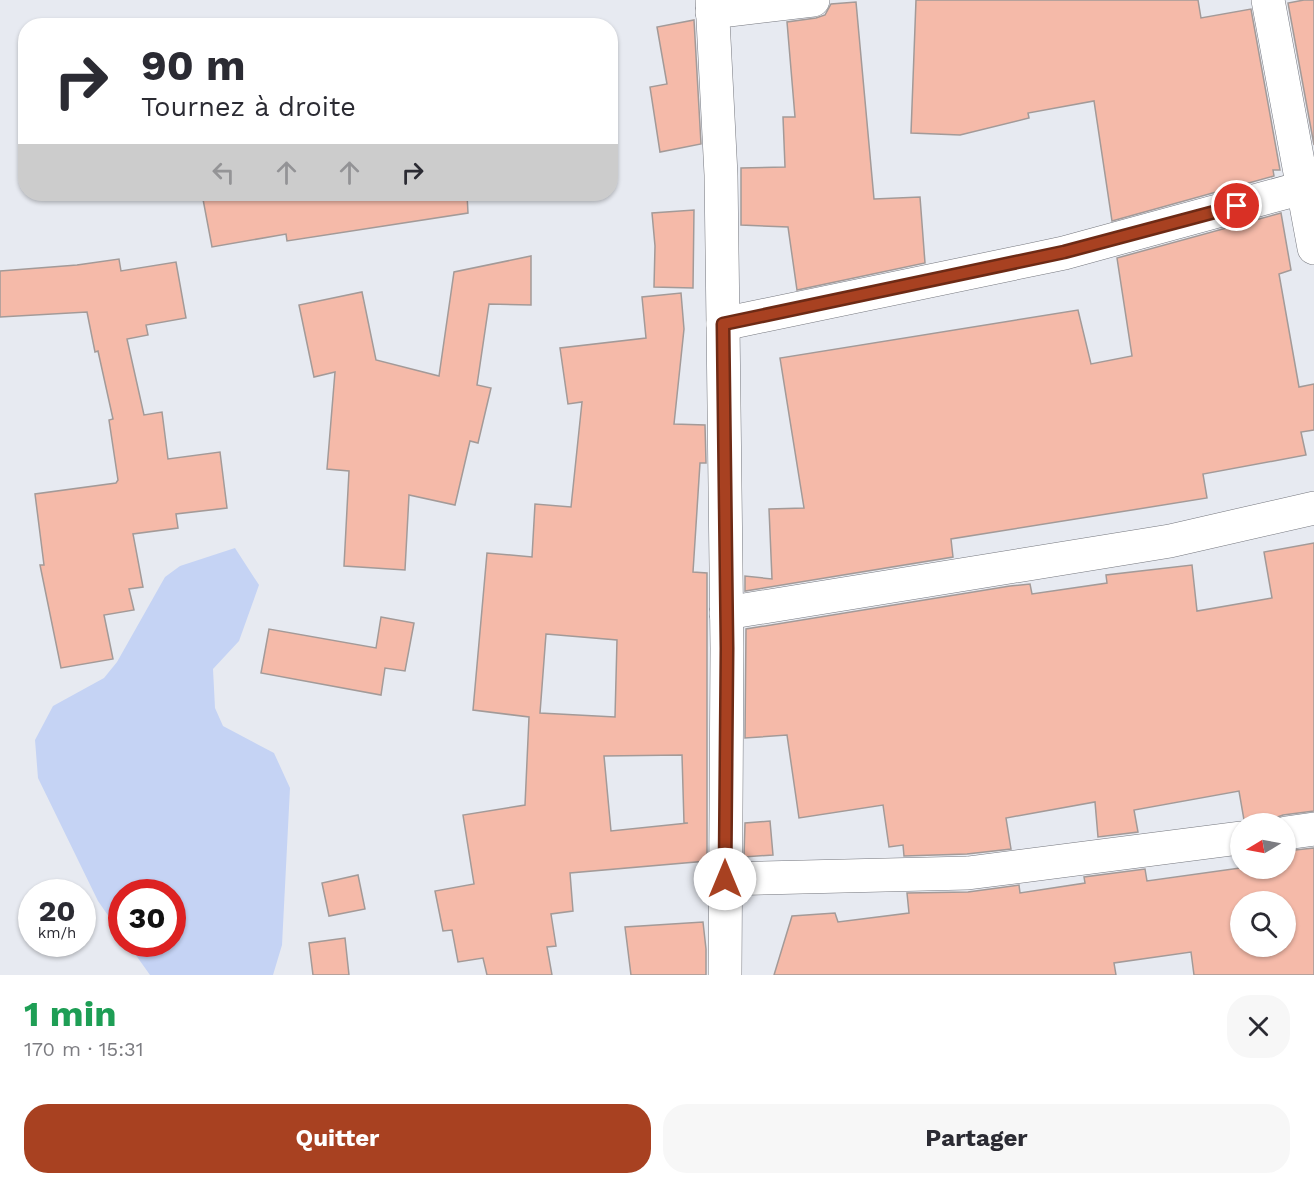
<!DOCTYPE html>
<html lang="fr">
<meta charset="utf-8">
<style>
body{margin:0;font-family:"Work Sans",sans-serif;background:#f7f7f7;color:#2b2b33;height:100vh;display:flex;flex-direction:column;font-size:22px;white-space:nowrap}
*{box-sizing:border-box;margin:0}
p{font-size:20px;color:#7c7c81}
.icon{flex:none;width:33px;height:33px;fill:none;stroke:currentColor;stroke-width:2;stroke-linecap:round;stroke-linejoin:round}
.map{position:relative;height:975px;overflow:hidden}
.sheet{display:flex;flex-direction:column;background:#fff;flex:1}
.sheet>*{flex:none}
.hud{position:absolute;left:18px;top:18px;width:600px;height:183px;border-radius:24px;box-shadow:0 2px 4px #0004;background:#fff;color:#2b2b33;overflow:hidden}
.needle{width:39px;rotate:260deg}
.fabs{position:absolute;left:1230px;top:813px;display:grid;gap:12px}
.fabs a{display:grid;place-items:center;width:66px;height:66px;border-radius:50%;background:#fff;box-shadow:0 2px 4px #0004;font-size:30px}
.speed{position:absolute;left:18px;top:879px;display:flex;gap:12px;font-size:30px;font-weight:700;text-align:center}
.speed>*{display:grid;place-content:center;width:78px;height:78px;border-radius:50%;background:#fff;box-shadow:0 2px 4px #0004;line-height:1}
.speed small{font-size:15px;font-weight:400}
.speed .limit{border:9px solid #d22;background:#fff;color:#111}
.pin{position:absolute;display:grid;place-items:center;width:51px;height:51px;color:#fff;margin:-26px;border:3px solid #fff;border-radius:50%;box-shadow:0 2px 6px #0007}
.me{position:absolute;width:66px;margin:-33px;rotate:0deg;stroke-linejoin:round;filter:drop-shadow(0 0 4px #0008)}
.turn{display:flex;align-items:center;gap:21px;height:126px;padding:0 24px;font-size:27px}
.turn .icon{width:78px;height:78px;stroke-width:2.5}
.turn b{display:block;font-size:42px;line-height:51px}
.lanes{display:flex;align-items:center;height:57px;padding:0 24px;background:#0003;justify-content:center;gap:30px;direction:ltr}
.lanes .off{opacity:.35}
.round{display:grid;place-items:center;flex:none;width:63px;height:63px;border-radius:24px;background:#f7f7f7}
.head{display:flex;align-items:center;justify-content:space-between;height:102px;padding:0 24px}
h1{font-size:36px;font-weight:700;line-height:45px;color:#1e9e55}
.cta{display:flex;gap:12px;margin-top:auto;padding:12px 24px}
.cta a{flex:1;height:69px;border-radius:24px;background:#a84121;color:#fff;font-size:24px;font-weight:700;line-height:69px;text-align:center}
.cta a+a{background:#f7f7f7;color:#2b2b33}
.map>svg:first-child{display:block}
.green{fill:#c5d3f4}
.building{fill:#f5baa9;stroke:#a39a98;stroke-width:1.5;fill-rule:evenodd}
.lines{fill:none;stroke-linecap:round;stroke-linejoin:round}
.street-casing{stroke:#75777e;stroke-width:34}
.street{stroke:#fff;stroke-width:33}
.route-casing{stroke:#6d2a15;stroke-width:15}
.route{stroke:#a84121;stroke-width:10}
</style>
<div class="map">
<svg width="1314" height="975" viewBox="0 0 1314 975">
<rect width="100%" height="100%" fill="#e7eaf1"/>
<!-- green -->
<path class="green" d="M235,548L259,585L239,641L213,669L215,708L223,726L274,753L290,788L282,945L273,975H150L128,944H172V892H122L121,934L98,901L38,778L35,740L53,706L104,678L117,662L165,577L180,566Z"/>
<!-- building -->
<g class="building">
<path d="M916,0H1198L1201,18L1251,9L1280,170H1273L1274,176L1112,221L1094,101L1028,113L1029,118L960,135L911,133Z"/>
<path d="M1304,0H1314V145L1288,3Z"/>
<path d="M856,2L874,199L920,197L925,263L797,290L788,227L741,225V168L785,167L783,117H795L787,22L816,18L825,15L831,4Z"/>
<path d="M694,20L701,144L660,152L650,87L667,84L657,27Z"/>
<path d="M202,194H467L468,213L287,241L286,234L212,247Z"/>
<path d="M694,210L693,288L654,287L655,246L652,213Z"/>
<path d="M1281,213L1291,270L1279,274L1299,387L1314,384V430L1301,432L1306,455L1203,474L1207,498L951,539L953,557L745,591V576L772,579L769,509L804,508L780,358L1078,310L1091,364L1132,356L1117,258Z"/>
<path d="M531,256V305L489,304L477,385L491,388L478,443L470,441L455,505L409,495L405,570L344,566L349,471L327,469L335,372L314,377L299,305L362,292L376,360L439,376L454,272Z"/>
<path d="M119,259L121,271L176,262L186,318L146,325L148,335L127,339L144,415L162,412L168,459L220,452L227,508L176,514L178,528L133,534L143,587L129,589L134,610L104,615L113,659L61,668L40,565H44L35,494L116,483L118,480L109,420L113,419L98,351L95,352L87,312L0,317V271L77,265Z"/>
<path d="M681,293L684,329L674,424L705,425L706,463H700L693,572L707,573V861L570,873L573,911L551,914L556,946L547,947L552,975H487L483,958L458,962L452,930L443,931L435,891L474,884L463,815L525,805L529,717L473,710L487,553L532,557L535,504L571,507L582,402L568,404L560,348L646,338L642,297ZM546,634L617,640L615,717L540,713ZM682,755L684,823H688L611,831L604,756Z"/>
<path d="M1314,543V811L1283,815L1275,818L1270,824H1251L1244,820L1239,791L1134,810L1138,832L1098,837L1095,802L1006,818L1011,849L967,854L904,856L903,845L889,847L883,805L799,818L787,735L745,738L746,629L1010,586L1030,584L1032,594L1107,583L1106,575L1192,565L1197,611L1272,598L1264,552Z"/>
<path d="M381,617L414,623L405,671L385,668L381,695L261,673L269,629L376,648Z"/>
<path d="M770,821L773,855L744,857L745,823Z"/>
<path d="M1314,848V975H1194L1191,952L1114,963L1116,975H774L792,916L835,913L838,922L909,913L907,893L968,892L1019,885L1020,893L1085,883L1084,877L1145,869L1147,881L1240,868H1286V851ZM1240,902H1286V946H1240Z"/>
<path d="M358,875L365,909L329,916L322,883Z"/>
<path d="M703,922L706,949V975H631L625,927Z"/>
<path d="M345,938L349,975H313L309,943Z"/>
</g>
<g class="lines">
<defs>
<g id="street">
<path d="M712,0L721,175L723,324L727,648L725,975"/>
<path d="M1268,0L1314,248"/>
<path d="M712,12L813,0"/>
<path d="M723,324L1064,253L1302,188"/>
<path d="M726,613L1170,541L1314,508"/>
<path d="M1286,833L1314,829"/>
<path d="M725,879L968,873L1240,838"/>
</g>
</defs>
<!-- street casing -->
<use href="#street" class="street-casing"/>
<!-- street -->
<use href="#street" class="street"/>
</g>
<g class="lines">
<defs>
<path id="route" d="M725,879L727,648L723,324L1064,252L1237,206"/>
</defs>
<!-- route casing -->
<use href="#route" class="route-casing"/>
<!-- route -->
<use href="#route" class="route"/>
</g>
</svg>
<div class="fabs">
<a><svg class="needle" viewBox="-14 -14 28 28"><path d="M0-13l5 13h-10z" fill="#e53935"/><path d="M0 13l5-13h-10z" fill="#7c7c81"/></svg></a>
<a><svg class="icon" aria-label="search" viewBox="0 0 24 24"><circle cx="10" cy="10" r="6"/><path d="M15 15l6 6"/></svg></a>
</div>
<div class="speed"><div>20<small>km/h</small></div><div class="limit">30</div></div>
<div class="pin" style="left:1237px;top:206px;background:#d93025"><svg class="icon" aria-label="arrive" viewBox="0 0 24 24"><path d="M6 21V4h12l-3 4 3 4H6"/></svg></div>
<svg class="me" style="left:725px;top:879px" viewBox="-20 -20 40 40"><circle r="19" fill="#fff"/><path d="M0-13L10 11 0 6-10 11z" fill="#a84121"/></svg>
<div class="hud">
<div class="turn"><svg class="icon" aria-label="right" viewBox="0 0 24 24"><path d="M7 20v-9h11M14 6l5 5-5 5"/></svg><div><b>90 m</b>Tournez à droite</div></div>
<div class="lanes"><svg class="icon off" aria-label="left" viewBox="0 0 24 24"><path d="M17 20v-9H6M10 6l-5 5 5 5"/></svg><svg class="icon off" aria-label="ahead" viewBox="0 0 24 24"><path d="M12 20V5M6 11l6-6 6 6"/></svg><svg class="icon off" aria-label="ahead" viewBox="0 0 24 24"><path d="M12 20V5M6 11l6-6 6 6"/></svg><svg class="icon" aria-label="right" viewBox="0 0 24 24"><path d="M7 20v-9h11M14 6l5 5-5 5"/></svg></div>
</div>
</div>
<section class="sheet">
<div class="head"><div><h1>1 min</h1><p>170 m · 15:31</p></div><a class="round"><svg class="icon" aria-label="close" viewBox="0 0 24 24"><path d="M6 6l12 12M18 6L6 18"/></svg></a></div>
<div class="cta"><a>Quitter</a><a>Partager</a></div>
</section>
